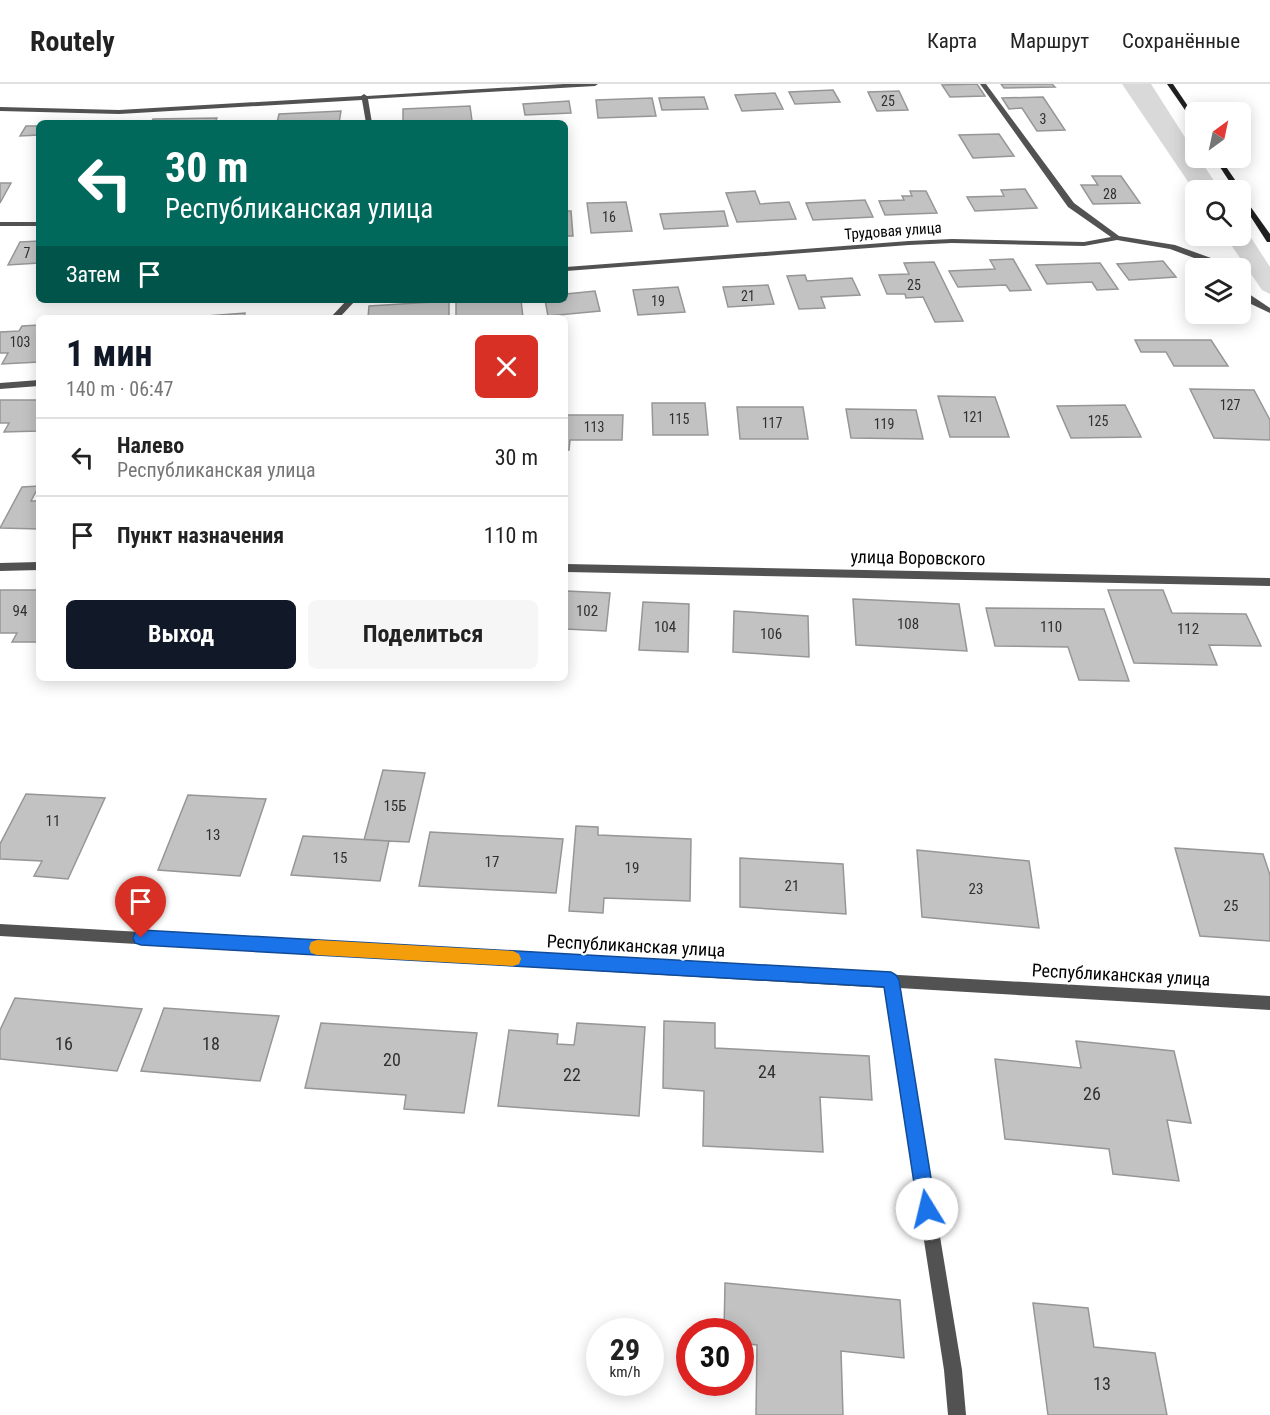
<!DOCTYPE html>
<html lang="ru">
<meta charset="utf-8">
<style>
body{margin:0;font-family:"Roboto Condensed",sans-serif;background:#f6f6f6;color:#222;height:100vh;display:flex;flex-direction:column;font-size:22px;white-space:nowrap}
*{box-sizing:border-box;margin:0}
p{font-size:20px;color:#767676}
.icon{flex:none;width:33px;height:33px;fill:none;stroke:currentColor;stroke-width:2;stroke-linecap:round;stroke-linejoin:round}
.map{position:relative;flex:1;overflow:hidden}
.details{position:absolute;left:36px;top:231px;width:532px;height:366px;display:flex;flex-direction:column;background:#fff;border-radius:9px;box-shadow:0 3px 15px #0003}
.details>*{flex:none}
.top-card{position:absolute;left:36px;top:36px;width:532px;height:183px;border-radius:9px;box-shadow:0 3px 15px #0003;background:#00695c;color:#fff;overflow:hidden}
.needle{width:39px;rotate:33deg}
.fabs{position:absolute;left:1185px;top:18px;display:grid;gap:12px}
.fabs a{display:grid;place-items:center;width:66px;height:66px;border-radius:9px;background:#fff;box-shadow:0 3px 15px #0003;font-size:30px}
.speed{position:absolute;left:586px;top:1234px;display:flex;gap:12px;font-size:30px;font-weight:700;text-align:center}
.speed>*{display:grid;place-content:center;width:78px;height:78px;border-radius:50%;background:#fff;box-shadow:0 3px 15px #0003;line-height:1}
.speed small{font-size:15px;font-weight:400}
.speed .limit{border:9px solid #d22;background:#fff;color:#111}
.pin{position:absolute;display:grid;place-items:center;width:51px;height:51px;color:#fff;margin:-62px -26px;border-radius:50% 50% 50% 0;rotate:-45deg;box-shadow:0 0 6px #0007}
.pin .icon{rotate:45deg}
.me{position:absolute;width:66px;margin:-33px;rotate:351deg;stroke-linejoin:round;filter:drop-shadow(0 0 4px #0008)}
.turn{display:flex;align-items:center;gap:21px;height:126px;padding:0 30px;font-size:27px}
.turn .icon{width:78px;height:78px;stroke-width:2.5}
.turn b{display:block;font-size:42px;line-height:51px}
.then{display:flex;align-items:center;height:57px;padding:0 30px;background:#0003;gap:12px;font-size:22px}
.round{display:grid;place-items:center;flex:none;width:63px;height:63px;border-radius:9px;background:#f6f6f6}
.headline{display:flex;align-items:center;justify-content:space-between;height:102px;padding:0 30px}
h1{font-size:36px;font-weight:700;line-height:45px;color:#111827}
.cta{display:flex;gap:12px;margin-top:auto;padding:12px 30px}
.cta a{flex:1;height:69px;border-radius:9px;background:#111827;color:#fff;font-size:24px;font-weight:700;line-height:69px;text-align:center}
.cta a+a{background:#f6f6f6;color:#222}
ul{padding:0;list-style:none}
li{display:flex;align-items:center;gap:18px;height:78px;padding:0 30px;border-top:2px solid #e0e0e0}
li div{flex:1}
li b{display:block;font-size:22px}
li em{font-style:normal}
header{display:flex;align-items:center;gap:36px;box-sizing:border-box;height:84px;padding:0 30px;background:#fff;border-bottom:2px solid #e0e0e0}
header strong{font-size:28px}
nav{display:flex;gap:33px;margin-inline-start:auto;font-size:21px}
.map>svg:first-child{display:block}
.green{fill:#d9d9d9}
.building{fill:#c2c2c2;stroke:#969696;stroke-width:1.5}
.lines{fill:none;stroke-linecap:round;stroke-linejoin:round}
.street{fill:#525252;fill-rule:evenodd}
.secondary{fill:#1f1f1f;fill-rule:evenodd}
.route{fill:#1a73e8;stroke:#114b97;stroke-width:1.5}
.slow{fill:#f59e0b}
.labels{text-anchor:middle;stroke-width:4.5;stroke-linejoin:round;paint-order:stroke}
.far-number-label{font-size:14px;fill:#303030}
.far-street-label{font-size:15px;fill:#000;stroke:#fff}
.number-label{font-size:15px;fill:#303030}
.street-label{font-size:18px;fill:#000;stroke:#fff}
.near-number-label{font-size:18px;fill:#303030}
</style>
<header>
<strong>Routely</strong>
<nav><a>Карта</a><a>Маршрут</a><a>Сохранённые</a></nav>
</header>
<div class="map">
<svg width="1270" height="1331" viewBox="0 0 1270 1331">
<rect width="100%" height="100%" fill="#fff"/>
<!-- green -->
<g class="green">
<path d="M1122,0H1151L1195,69L1196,74H1199L1220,106L1195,108Z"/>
<path d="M1241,138L1270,183V210L1262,206L1225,152H1240Z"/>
</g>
<!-- building -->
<g class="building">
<path d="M977,0L985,12L950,13L942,1Z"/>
<path d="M1001,0H1052L1055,3L1004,4Z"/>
<path d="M833,6L840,18L795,20L789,8Z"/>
<path d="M899,7L908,26L877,27L868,8Z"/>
<path d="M775,9L783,25L742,27L735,11Z"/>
<path d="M704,13L708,25L662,26L659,14Z"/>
<path d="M1043,13L1065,46L1037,47L1022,24L1009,25L1002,14Z"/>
<path d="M652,14L656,32L598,34L596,16Z"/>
<path d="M569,17L571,29L525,31L523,20Z"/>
<path d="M470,22L472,37L403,39V25Z"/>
<path d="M341,27L339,39H277L279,30Z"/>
<path d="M217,34L215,39H151L153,35Z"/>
<path d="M26,42H39V51L20,52Z"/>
<path d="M999,50L1014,72L973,74L959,51Z"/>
<path d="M1092,92H1121L1140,119L1093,120L1081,101H1098Z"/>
<path d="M0,99H11L0,119Z"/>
<path d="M1025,105L1037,124L975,127L967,113L1004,112L1001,106Z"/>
<path d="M755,107L760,120L789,118L796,135L737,138L726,109Z"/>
<path d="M910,107H926L937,129L885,131L879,117L904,116L902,112H912Z"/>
<path d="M865,116L873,133L813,136L806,119Z"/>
<path d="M626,118L632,147L591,149L587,119Z"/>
<path d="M566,127H571L573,152H566Z"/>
<path d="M724,127L728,142L664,145L660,130Z"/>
<path d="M39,157V179L8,181L20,158Z"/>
<path d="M1013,175L1031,206L1010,207L1006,201L958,203L949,187L995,185L990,176Z"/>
<path d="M1163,177L1176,193L1129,196L1117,180Z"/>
<path d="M934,178L963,237L935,238L923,213L906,214L905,210H887L879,191L909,190L904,179Z"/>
<path d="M1100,179L1118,205L1097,206L1092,198L1047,200L1036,181Z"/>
<path d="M805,191L807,197L852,194L860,211L821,213L825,224L799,225L787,192Z"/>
<path d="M768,201L774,220L728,223L723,203Z"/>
<path d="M678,203L685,228L638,231L633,206Z"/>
<path d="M595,207L600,227L548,232L545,216H566V210Z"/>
<path d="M521,216L523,234H456V217Z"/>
<path d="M449,217V234H368L369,222Z"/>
<path d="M245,229L244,234H180Z"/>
<path d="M39,241V278L2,280L8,269H0V248L19,247L22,242Z"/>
<path d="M1135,256H1211L1228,282H1174L1166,268H1141Z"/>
<path d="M1190,305L1254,306L1270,336V356L1214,354Z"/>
<path d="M938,312L995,313L1009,353H950Z"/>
<path d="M0,316H39V347L4,348L9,339H0Z"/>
<path d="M652,319H705L708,351H653Z"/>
<path d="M1125,321L1141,353L1071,354L1057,322Z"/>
<path d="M737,323H803L808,355H740Z"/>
<path d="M846,325L916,326L923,355L851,354Z"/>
<path d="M566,331H623L622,356H570L569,366H566Z"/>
<path d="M39,402L31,417H39V445L0,444L22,403Z"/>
<path d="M0,506H39V558H12L17,549H0Z"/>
<path d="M1108,506H1163L1172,529L1246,530L1261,562L1209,561L1217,581L1134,579Z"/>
<path d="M566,507L610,509L606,547L566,545Z"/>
<path d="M853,515L959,520L967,567L856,561Z"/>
<path d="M643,518L689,520L688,568L639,566Z"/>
<path d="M986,524L1104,525L1129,597L1079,596L1068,563L995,562Z"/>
<path d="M734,527L808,532L809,573L733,568Z"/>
<path d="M383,686L425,689L409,758L364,756Z"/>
<path d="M26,710L105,714L68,795L34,792L42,777L0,775V760Z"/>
<path d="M188,711L266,715L240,792L158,786Z"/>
<path d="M576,742L598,743V751L691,755L690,817L604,814L603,829L569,827Z"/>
<path d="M430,748L563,755L556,809L419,802Z"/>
<path d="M303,752L389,757L380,797L291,791Z"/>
<path d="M1175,764L1263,770L1270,791V857L1200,852Z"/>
<path d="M917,766L1029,777L1039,844L922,833Z"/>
<path d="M740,774L843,780L846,830L740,823Z"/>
<path d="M15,914L142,925L117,987L0,975V946Z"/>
<path d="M164,924L279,932L260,997L141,987Z"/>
<path d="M664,937L715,939V964L869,972L872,1016L820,1013L823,1068L703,1062L704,1007L663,1004Z"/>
<path d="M321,939L477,949L464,1029L404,1025L406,1011L305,1004Z"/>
<path d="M577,939L645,943L639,1032L498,1022L509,946L558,950L557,960L574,961Z"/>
<path d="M1076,957L1174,967L1191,1039L1167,1036L1179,1097L1113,1090L1109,1065L1005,1055L995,975L1081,984Z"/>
<path d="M725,1199L900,1216L904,1274L841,1267L843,1331H756L757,1261L741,1259V1248H724Z"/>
<path d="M1033,1219L1088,1224L1094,1263L1155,1269L1167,1331H1048Z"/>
</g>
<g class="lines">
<!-- street -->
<g class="street">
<path d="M564,0H598L595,2L368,15L372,39H366L362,16L119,30L0,27V23L119,26L361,12L364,10L367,12Z"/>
<path d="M980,0H986L1074,119L1119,152L1175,161L1211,174L1221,184H1213L1205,178L1170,165L1117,156L1084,162L952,159L909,161L566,187V183L909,157L952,155L1084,158L1111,153L1068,123Z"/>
<rect x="0" y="138" width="39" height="4"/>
<path d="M1240,204L1270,224V229L1251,220L1240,211Z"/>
<path d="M347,216H356L339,234H330Z"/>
<path d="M39,296V302L0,305V299Z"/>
<path d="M39,478V486L0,487V479Z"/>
<path d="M566,480L1270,494V502L566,488Z"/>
<path d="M0,840L1270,912V926L899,904L962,1286L966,1331H948L944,1286L885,904L0,852Z"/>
</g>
<!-- secondary -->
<g class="secondary">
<path d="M1167,0H1173L1196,34V42Z"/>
<path d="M1214,74H1220L1242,106L1240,107L1235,106Z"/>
<path d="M1240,108L1270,150V158H1267L1240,116Z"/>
</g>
</g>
<!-- route -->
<path class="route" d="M141,846L891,888L896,891L899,896L936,1125L934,1132L927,1135L921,1132L918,1125L884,903L141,861L135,859L133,854L135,849Z"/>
<!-- slow -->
<path class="slow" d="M317,856L513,867L519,870L521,875L519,880L513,882L317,871L311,869L309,864L311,858Z"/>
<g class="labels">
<!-- far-number labels -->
<g class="far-number-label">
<text x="888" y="22">25</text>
<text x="1043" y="40">3</text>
<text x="1110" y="115">28</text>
<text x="609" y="138">16</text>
<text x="27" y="174">7</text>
<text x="914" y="206">25</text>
<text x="748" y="217">21</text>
<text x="658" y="222">19</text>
<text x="20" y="263">103</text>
<text x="1230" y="326">127</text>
<text x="973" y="338">121</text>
<text x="679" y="340">115</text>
<text x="1098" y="342">125</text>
<text x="772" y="344">117</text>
<text x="884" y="345">119</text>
<text x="594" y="348">113</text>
</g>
<!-- far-street labels -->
<g class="far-street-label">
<text transform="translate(893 147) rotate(-4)" y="5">Трудовая улица</text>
</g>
<!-- number labels -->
<g class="number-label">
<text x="20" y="532">94</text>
<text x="587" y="532">102</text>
<text x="908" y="545">108</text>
<text x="665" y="548">104</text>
<text x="1051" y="548">110</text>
<text x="1188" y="550">112</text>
<text x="771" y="555">106</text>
<text x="395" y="727">15Б</text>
<text x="53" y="742">11</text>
<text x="213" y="756">13</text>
<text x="340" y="779">15</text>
<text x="492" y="783">17</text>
<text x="632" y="789">19</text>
<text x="792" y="807">21</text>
<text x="976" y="810">23</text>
<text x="1231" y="827">25</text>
</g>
<!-- street labels -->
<g class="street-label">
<text transform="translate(918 474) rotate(1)" y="6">улица Воровского</text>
<text transform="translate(636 862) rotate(3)" y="6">Республиканская улица</text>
<text transform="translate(1121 891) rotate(3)" y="6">Республиканская улица</text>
</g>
<!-- near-number labels -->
<g class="near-number-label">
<text x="64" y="966">16</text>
<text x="211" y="966">18</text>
<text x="392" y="982">20</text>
<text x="767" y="994">24</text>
<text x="572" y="997">22</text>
<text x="1092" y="1016">26</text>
<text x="1102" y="1306">13</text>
</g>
</g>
</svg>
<div class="fabs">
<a><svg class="needle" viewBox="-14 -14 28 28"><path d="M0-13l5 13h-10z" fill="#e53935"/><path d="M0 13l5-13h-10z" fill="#767676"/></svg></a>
<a><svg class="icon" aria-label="search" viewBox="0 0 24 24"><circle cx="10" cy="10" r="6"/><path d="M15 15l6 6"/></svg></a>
<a><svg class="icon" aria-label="layers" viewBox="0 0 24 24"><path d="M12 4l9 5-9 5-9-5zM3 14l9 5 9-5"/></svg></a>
</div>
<div class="speed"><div>29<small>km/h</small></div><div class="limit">30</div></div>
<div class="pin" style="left:141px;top:854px;background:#d93025"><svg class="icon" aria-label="arrive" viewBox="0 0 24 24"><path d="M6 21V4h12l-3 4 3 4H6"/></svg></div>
<svg class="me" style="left:927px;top:1125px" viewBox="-20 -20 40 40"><circle r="19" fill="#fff"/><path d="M0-13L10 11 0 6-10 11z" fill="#1a73e8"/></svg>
<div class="top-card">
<div class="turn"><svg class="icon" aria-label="left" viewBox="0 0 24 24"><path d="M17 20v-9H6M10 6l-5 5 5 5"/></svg><div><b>30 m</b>Республиканская улица</div></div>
<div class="then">Затем<svg class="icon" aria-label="arrive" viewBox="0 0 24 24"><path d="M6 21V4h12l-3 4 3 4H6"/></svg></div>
</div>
<section class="details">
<div class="headline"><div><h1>1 мин</h1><p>140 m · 06:47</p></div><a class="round" style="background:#d93025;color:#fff"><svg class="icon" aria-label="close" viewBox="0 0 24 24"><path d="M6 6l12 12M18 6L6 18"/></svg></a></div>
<ul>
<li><svg class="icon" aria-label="left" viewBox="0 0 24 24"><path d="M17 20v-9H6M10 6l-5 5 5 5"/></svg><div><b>Налево</b><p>Республиканская улица</p></div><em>30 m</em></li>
<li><svg class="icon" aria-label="arrive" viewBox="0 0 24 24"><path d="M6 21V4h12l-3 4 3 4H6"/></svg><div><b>Пункт назначения</b></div><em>110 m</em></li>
</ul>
<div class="cta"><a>Выход</a><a>Поделиться</a></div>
</section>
</div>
